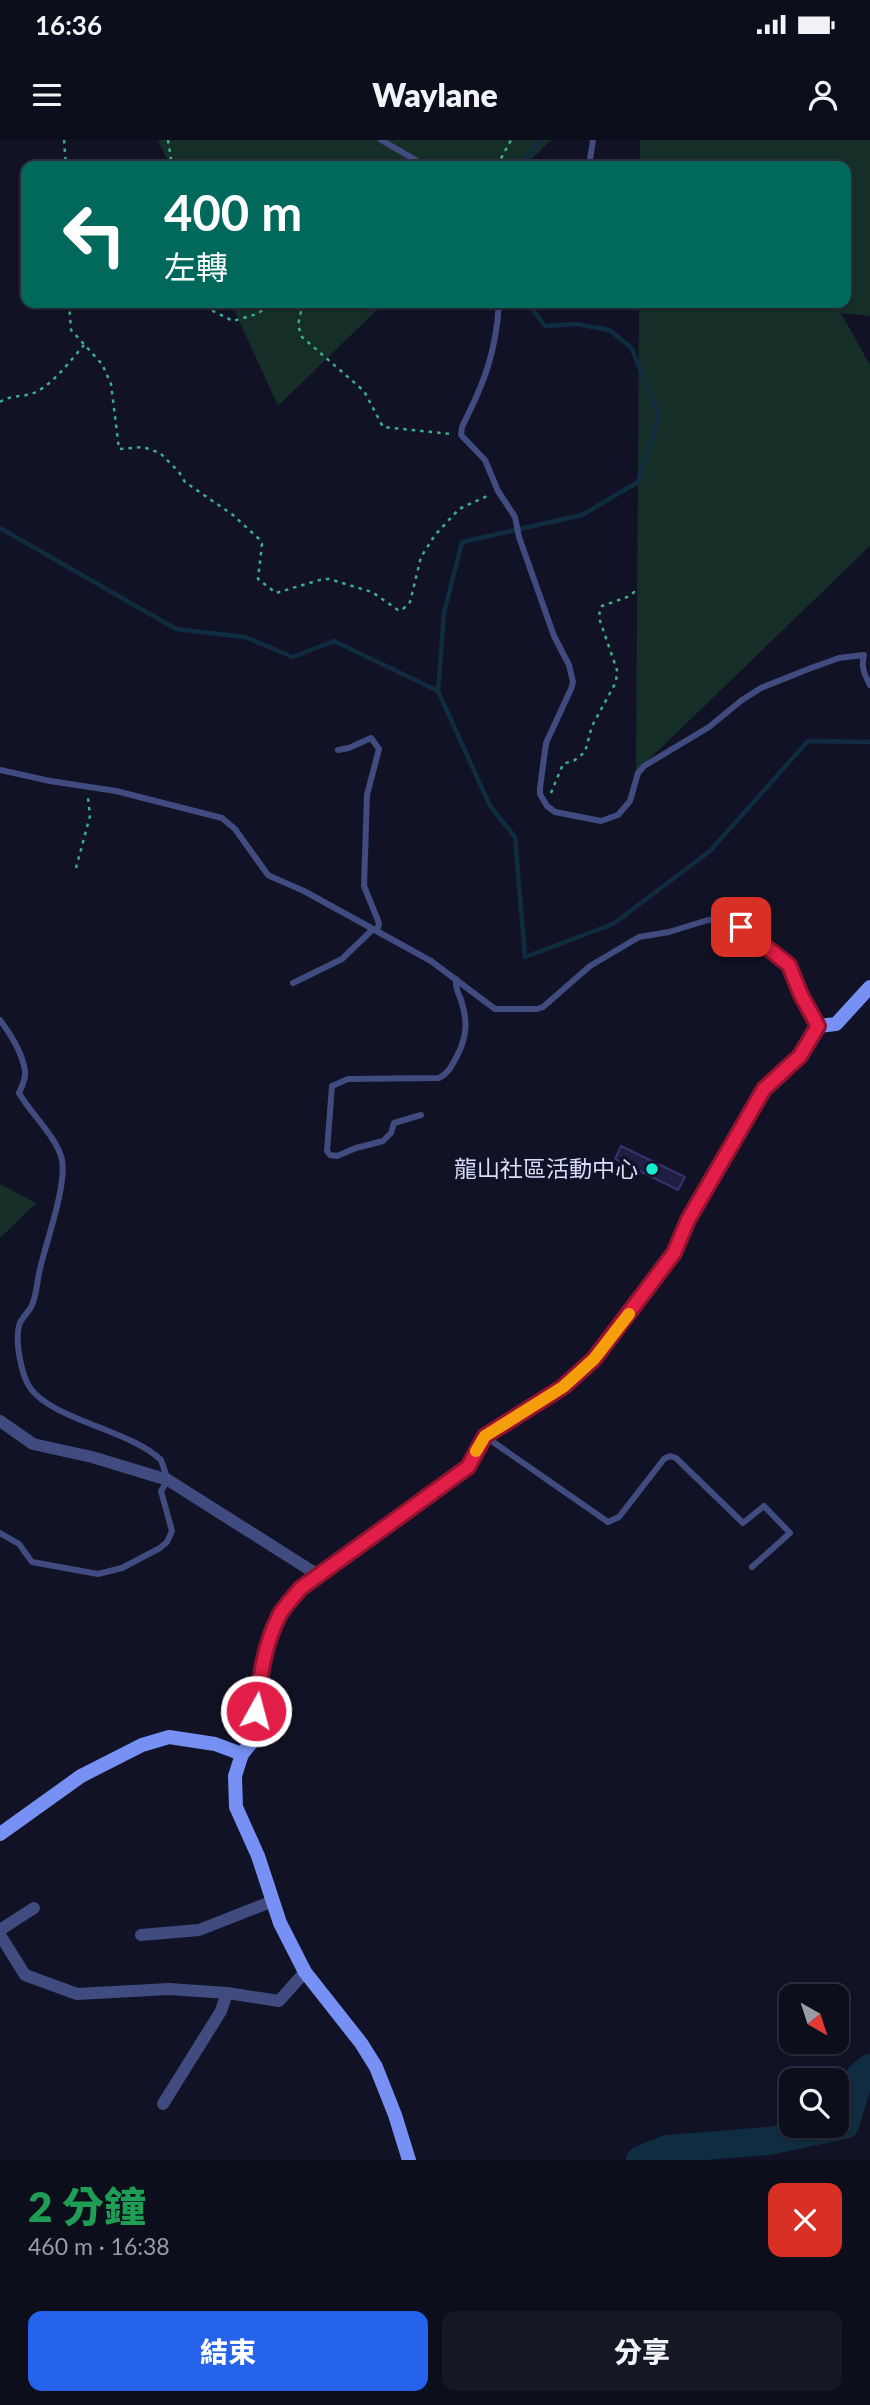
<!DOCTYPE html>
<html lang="zh-TW">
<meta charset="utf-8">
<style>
body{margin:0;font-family:Lato,"Noto Sans TC",sans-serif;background:#161725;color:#f1f3f6;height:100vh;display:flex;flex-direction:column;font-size:26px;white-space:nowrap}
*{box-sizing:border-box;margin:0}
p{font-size:23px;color:#9a9ca3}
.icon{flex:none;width:38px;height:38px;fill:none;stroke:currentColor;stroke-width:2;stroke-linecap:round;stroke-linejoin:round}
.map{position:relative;height:2020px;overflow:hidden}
.side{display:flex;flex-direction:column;background:#0d0e1c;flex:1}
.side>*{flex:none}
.top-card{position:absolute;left:21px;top:21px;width:830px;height:147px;border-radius:14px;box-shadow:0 2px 5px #0004,0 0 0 2px #2d2e3b;background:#00695c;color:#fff;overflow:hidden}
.needle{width:46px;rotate:141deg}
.fabs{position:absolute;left:779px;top:1844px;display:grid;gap:14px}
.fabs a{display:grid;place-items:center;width:70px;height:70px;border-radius:14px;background:#0d0e1c;box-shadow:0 2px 5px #0004,0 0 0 2px #2d2e3b;font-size:35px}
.pin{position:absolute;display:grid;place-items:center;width:60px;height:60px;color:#fff;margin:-30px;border-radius:14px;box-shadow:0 4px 10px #0006}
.me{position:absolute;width:77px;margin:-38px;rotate:7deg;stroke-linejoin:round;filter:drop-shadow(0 0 5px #0008)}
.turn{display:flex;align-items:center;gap:24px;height:147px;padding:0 28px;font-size:32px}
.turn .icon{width:91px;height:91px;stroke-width:2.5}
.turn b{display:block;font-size:49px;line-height:60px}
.round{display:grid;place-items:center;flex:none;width:74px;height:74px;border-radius:14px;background:#161725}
.overview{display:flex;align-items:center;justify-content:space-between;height:119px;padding:0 28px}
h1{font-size:42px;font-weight:800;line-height:52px;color:#1e9e55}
.cta{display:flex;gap:14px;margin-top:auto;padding:14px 28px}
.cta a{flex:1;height:80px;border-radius:14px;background:#2563eb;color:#fff;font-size:28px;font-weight:800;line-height:80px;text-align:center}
.cta a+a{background:#161725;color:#f1f3f6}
.status{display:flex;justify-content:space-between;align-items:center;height:49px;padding:0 35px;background:#0d0e1c;direction:ltr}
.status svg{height:19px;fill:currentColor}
header{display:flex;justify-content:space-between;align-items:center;height:91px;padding:0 28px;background:#0d0e1c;font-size:32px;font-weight:800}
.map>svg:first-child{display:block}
.green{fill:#152e28}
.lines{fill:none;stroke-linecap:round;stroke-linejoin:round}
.stream{stroke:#0f2c40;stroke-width:4.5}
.river{stroke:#0f2c40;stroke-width:28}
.building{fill:#1f1f44;stroke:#33346e;stroke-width:2}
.path{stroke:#3aae8d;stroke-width:2.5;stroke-dasharray:3.5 5;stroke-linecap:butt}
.lane{stroke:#404c80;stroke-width:6}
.street{stroke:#404c80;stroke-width:12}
.secondary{stroke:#7790f3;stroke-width:14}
.route-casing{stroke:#92132f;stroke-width:18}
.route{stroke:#e11d48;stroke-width:12}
.slow{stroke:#f59e0b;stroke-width:12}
.poi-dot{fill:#15ebd1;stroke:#111225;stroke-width:2.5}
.labels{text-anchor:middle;stroke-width:7;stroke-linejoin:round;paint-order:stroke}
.poi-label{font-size:23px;fill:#d8dcfc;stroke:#111225;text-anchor:end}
</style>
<div class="status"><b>16:36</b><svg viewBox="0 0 49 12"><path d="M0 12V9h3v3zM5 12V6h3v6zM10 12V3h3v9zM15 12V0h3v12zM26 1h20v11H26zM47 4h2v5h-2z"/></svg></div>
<header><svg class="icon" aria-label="menu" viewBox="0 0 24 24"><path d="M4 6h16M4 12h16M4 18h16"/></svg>Waylane<svg class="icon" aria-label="person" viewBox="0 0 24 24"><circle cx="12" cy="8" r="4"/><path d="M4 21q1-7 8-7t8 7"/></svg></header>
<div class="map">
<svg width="870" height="2020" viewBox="0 0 870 2020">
<rect width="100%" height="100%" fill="#111225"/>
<!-- green -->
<g class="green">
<path d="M158,0H551L524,26H170Z"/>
<path d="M640,0H870V176L841,173L870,225V406L636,632L639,163H845V26H640Z"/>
<path d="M231,163H384L278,266Z"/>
<path d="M0,1044L36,1063L0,1098Z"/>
</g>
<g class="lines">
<!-- stream -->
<g class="stream">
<path d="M527,26L524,20L540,0"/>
<path d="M528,163L545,186L577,184L609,190L631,207L659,276L638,342L582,375L462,402L444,473L438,551L490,666L515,697L525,817L613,784L710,711L808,601L870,602"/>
<path d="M0,388L176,489L245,497L293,517L334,501L438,551"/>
</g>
<!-- river -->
<path class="river" d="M640,2020L667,2009L768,2001L845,1985L860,1936L870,1928"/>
</g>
<!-- building -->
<path class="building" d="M621,1006L685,1037L678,1050L615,1019Z"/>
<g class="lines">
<!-- path -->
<g class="path">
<path d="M64,0L66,26"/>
<path d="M168,0L172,26"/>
<path d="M119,26H127"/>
<path d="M497,26L511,0"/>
<path d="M69,163L71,190L102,224L111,244L119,309L143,307L160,313L179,332L185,342L233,375L259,399L262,404L258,439L276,453L323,439H329L372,452L398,470H402L410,462L421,417L435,395L459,369L487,356"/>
<path d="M197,163L233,181L257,174L273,163"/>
<path d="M303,163L298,185L302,197L364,251L383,287L451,294"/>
<path d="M0,262C12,254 24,258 36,252C55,242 70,221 84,205"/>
<path d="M551,653L563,624L575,620L585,612L592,586L616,542L617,530L599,478L600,469L602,466L630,456L634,452V449"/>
<path d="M76,728L90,676L88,658"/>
</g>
<!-- lane -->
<g class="lane">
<path d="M381,0L426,26"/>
<path d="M589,26L593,0"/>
<path d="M499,163C496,213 484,243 462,287L461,295L485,320L498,351L515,377L519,397L554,496L569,525L573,542L571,549L546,603L540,648V654L547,666L555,672L601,681L618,675L630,661L638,633L644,626L709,587L742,560L761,548L811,528L839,518L864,515C861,527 864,534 870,545"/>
<path d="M0,630L50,641L116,651L222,678L235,689L268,735L272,737L304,751L431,821L495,869H537L543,867L590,826L639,797L669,792L708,780L720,779L741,787L789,825L796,837L801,855L818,886"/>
<path d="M293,843L342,819L371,791L378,788L379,783L364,746L367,655L379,609L371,598L349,608L338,610"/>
<path d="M0,880C10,893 23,914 25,931C26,939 22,946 19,953C30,973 58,998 62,1020C67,1045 46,1102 40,1129C37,1140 37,1154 32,1165C29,1172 23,1176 20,1183C14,1198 21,1236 31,1249C54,1280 130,1290 161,1320L168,1340L161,1351L172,1391L167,1402L160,1408L122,1428L98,1434L32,1422L19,1404L0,1393"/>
<path d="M421,975L394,983L391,993L383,1001L356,1008L337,1016L330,1015L327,1011L332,946L348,939L439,938C449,933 452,925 457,916C467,897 468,881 461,860C458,852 455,848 456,839"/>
<path d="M486,1297L608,1382L619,1377L664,1319L670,1316L676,1318L743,1383L764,1366L790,1393L752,1427"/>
</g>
<!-- street -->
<g class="street">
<path d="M0,1281L33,1304L92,1317L168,1340L318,1435"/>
<path d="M0,1790L34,1768"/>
<path d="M0,1795L25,1835L77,1854L169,1849L227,1853L279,1861L305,1832"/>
<path d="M141,1795L199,1790L273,1761"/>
<path d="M163,1964L221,1871L227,1853"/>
</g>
<!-- secondary -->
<g class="secondary">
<path d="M0,1694L81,1636L142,1605L169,1597L215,1604L242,1614"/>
<path d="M409,2020L395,1975L376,1927L361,1903L305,1832L280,1783L258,1716L236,1667L235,1636L242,1614L251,1603L260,1538L270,1495L281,1472L301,1448L468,1327L485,1296L563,1247L594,1219L674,1113L688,1080L764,949L800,916L818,886L836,884L870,847"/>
</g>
</g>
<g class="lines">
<defs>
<path id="route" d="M256,1571C260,1538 264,1504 280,1474C286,1465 294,1456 301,1448L468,1327L485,1296L563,1247L594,1219L674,1113L688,1080L764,949L800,916L818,886L801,855L789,825L741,787"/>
</defs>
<!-- route casing -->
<use href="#route" class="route-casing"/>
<!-- route -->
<use href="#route" class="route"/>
<!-- slow -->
<path class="slow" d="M476,1311L485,1296L563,1247L594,1219L629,1174"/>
</g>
<!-- markers -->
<circle class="poi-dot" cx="652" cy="1029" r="7"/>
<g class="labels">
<!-- poi labels -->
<g class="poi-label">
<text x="638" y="1037">龍山社區活動中心</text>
</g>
</g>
</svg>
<div class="fabs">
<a><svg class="needle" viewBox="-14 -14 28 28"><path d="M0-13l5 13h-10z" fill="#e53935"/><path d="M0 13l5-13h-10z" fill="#9a9ca3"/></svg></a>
<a><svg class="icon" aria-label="search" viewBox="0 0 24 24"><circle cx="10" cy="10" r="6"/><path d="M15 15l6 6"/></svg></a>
</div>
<div class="pin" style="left:741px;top:787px;background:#d93025"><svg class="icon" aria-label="arrive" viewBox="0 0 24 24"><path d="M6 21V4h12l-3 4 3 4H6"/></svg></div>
<svg class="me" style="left:256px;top:1571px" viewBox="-20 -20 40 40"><circle r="17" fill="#e11d48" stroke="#fff" stroke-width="3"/><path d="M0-11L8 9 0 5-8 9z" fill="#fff"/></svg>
<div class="top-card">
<div class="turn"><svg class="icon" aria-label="left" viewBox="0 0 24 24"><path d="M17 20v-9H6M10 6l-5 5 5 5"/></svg><div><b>400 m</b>左轉</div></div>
</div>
</div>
<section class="side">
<div class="overview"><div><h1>2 分鐘</h1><p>460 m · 16:38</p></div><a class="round" style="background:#d93025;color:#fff"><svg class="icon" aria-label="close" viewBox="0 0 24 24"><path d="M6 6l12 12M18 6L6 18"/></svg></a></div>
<div class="cta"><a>結束</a><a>分享</a></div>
</section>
